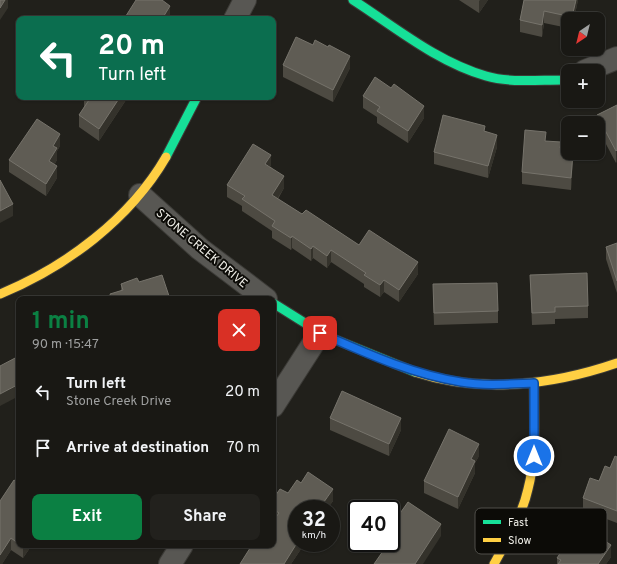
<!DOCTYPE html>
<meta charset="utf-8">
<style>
body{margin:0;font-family:Overpass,sans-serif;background:#22211d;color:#f1f3f6;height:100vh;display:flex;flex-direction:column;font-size:15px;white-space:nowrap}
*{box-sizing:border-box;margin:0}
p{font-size:13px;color:#9fa0a0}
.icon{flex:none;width:22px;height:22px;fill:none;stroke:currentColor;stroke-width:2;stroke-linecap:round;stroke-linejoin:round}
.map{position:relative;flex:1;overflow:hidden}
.sheet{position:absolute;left:16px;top:296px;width:260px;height:252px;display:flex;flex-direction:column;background:#191814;border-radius:8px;box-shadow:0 1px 3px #0004,0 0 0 1px #373734}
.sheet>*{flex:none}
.hud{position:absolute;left:16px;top:16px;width:260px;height:84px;border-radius:8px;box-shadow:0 1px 3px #0004,0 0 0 1px #373734;background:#0b6e4f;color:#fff;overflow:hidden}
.needle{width:26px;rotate:215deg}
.fabs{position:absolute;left:561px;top:12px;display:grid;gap:8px}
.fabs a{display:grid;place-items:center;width:44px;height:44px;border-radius:8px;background:#191814;box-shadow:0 1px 3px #0004,0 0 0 1px #373734;font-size:20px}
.speed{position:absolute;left:288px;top:500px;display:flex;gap:8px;font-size:20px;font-weight:700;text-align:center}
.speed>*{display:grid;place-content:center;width:52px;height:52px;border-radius:50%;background:#191814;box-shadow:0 1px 3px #0004,0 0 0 1px #373734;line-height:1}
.speed small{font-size:10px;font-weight:400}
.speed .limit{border:2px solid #111;border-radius:6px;background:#fff;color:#111}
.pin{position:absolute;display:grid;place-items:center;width:34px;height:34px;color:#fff;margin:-17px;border-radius:8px;box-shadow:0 2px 6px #0006}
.me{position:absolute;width:44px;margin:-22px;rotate:0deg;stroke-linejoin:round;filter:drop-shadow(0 0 3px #0008)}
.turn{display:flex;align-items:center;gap:14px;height:84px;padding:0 16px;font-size:18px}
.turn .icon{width:52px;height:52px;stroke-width:2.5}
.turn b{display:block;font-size:28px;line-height:34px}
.round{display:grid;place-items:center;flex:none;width:42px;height:42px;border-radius:8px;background:#22211d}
.headline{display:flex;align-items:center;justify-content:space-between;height:68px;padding:0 16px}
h1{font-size:24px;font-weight:700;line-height:30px;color:#0b8043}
.cta{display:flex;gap:8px;margin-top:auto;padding:8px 16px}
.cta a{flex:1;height:46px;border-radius:8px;background:#0b8043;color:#fff;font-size:16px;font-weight:700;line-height:46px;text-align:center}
.cta a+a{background:#22211d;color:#f1f3f6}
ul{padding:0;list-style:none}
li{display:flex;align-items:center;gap:12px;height:56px;padding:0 16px}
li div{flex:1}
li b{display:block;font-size:15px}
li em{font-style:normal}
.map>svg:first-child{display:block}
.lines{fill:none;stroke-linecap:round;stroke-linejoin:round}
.street-casing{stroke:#3c3b37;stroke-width:24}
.fast-casing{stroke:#3c3b37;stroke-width:11}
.slow-casing{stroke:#3c3b37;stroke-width:11}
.street{stroke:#585753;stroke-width:22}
.fast{stroke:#16e098;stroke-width:9}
.slow{stroke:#ffcf43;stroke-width:9}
.wall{fill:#4d4a42}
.shaded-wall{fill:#34322b}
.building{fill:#5f5c54;stroke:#76736b}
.route-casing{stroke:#114b97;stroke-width:10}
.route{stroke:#1a73e8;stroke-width:7}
.labels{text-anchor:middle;stroke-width:4;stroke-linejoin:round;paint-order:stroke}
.street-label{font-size:12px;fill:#f0efe8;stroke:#0c0b07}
.key{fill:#0c0b07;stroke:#504f4a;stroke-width:1}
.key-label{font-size:11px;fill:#f0efe8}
</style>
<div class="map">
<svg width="617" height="564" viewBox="0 0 617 564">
<rect width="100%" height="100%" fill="#21201b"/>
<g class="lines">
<defs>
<g id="street">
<path d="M235,19L245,0"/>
<path d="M585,71L617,58"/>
<path d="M140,195L200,249L266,299"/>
<path d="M273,406L320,333"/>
<path d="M170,564L182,545"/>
</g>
<g id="fast">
<path d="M353,0C395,27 437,62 486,76C510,83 537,80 562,80L568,77"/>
<path d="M166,157L197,97"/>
<path d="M273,303L324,335L415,372"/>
</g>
<g id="slow">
<path d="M0,294C66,267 130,219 166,157"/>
<path d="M415,372C481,394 553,385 617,363"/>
<path d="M494,564C507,540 522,516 528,489C537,455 534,418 534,383"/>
</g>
</defs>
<!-- street casing -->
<use href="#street" class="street-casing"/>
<!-- fast casing -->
<use href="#fast" class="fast-casing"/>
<!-- slow casing -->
<use href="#slow" class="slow-casing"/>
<!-- street -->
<use href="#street" class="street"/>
<!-- fast -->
<use href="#fast" class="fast"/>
<!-- slow -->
<use href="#slow" class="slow"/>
</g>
<!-- wall -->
<g class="wall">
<path d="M459,0H488L479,13Z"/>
<path d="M524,0H578L574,19H568V28L544,23L542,37L520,32V20Z"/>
<path d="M283,65L350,68L333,102L283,77Z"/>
<path d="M363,96L424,118L408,143L377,123V117L363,108Z"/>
<path d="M84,97H128L99,141L79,127V115L84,107Z"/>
<path d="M617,105L616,163L598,129V123H597V115Z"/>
<path d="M485,131L497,147L488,178L434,164V152Z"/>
<path d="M546,141L573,153L571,190L522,184V172Z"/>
<path d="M60,146L57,151V160L54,165L57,178L46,196L9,172V160Z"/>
<path d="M271,167L284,188L278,199L302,214L359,245L418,274L399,302L384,292L380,297L364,287V284L331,262L327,268L313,258L311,261L292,248L291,250L272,238V231L242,211V206L227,197V185Z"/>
<path d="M617,243V293L606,259V247Z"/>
<path d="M530,275L588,306V318L555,319V324L532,325Z"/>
<path d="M139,282L170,299H110V294L121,291V284Z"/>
<path d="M433,296L498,311V323L434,325Z"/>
<path d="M330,418L401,430L389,456L330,430Z"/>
<path d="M479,456L475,463V473L458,509L424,493V481Z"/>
<path d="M617,457V523L583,510V498L599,481L610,468Z"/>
<path d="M19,483V545H32L23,558L11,550L2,564H0Z"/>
<path d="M301,483L333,501L327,509H297V543H305L291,564L273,545V499L288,493Z"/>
<path d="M441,536L382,552V543H391Z"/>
<path d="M611,557L606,564H557V558Z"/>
</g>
<!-- shaded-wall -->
<g class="shaded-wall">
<path d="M4,0H8V8L0,20V8Z"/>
<path d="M480,0H488L479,13V1Z"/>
<path d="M576,0H578L574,19H572Z"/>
<path d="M170,6V19H162Z"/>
<path d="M544,11V23L542,37V25Z"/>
<path d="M350,56V68L333,102V90Z"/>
<path d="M120,97H128L99,141V129Z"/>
<path d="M424,106V118L408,143V131Z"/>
<path d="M60,134V146L57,151V160L49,173V161L53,146Z"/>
<path d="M497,135V147L488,178V166Z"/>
<path d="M617,150V162L616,163V151Z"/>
<path d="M573,153V161L571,190V178Z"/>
<path d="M271,155V167L265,164Z"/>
<path d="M57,166V178L46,196V184Z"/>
<path d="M284,176V188L272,207V195Z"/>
<path d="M13,204V216L0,223V211Z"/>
<path d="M292,236V248L291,250V238Z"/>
<path d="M313,246V258L311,261V249Z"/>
<path d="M331,250V262L327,268V256Z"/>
<path d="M418,262V274L399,302V290Z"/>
<path d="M384,280V292L380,297V285Z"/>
<path d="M19,384V396L0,406V394Z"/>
<path d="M401,418V430L389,456V444Z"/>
<path d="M479,444V456L475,463V473L458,509V497L471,459Z"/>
<path d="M333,489V501L327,509H319Z"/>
<path d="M441,524V536L423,564H415Z"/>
<path d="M11,538V550L2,564H0V555Z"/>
<path d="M297,543H305L291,564H284Z"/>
<path d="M24,545H32L23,558V546Z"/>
<path d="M611,545V557L606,564H598Z"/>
</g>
<!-- building -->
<g class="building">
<path d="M0,0H5L0,8Z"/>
<path d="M136,0H162L170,6L162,19H124Z"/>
<path d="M524,0H576L572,17L544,11L542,25L520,20Z"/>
<path d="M296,37L313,45L315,40L328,47L329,45L350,56L333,90L283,65Z"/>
<path d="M375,77L391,88L394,84L424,106L408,131L377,111L380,107L363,96Z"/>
<path d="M86,97H120L99,129L79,115L89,100Z"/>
<path d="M617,105V150L616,151L597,115Z"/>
<path d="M443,115L485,126L484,131L497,135L488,166L434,152Z"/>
<path d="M37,119L60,134L53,146L57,148L49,161L57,166L46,184L9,160Z"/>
<path d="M525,130L546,132L545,141L561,142L560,148H568V153H573L571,178L522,172Z"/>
<path d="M253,144L271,155L265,164L284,176L272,195L302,214L306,210L359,245L369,230L418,262L399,290L384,280L380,285L364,275L366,273L331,250L327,256L313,246L311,249L292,236L291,238L272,226L275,221L242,199L245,196L227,185Z"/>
<path d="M0,180L13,204L0,211Z"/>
<path d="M617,243V281L606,247Z"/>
<path d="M587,273L588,306L555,307V312L532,313L530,275Z"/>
<path d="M162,275L170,299H111L110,294L123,290L121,284L137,278L139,282Z"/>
<path d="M497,283L498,311L434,313L433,284Z"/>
<path d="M19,356V384L0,394V366Z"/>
<path d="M342,391L401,418L389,444L330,418Z"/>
<path d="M449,429L479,444L471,459L475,461L458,497L424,481Z"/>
<path d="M615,456L617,457V511L583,498L590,478L599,481L605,466L610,468Z"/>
<path d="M308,472L333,489L319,509H297V543L284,564H240L252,545H273V521L279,513L273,509V499L280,489L288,493L297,480L301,483Z"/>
<path d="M14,480L19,483V544L11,538L0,555V501Z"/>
<path d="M408,502L441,524L415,564H374L388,544L387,543H391V526Z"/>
<path d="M580,524L611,545L598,564H558L561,560L557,558Z"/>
</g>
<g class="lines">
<defs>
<path id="route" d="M320,333C366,353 411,374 461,382C485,386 509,384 534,383V456"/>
</defs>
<!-- route casing -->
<use href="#route" class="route-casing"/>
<!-- route -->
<use href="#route" class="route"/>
</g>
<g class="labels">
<!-- street labels -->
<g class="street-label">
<text transform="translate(202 248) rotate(40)" y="4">STONE CREEK DRIVE</text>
</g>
</g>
<!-- legend -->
<rect x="475" y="508" width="132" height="46" rx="6" class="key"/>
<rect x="483" y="520" width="18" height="4" fill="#16e098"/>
<rect x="483" y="538" width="18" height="4" fill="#ffcf43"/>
<g class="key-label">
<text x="508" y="526">Fast</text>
<text x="508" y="544">Slow</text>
</g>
</svg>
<div class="fabs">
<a><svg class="needle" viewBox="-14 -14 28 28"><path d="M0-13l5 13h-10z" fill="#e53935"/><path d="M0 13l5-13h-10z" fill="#9fa0a0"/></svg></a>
<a>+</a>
<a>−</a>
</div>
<div class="speed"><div>32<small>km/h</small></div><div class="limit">40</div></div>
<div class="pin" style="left:320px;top:333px;background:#d93025"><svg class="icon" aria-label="arrive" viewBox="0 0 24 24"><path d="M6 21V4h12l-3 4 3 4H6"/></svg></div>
<svg class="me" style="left:534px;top:456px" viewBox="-20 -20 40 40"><circle r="17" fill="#1a73e8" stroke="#fff" stroke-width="3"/><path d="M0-11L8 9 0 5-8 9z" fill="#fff"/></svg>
<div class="hud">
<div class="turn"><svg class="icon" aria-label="left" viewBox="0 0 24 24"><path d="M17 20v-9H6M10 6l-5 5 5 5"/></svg><div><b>20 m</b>Turn left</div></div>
</div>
<section class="sheet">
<div class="headline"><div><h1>1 min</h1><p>90 m · 15:47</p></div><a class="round" style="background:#d93025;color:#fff"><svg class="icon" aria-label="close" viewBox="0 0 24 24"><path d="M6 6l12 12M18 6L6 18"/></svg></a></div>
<ul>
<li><svg class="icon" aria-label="left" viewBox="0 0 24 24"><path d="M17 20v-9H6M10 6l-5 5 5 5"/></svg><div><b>Turn left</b><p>Stone Creek Drive</p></div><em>20 m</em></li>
<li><svg class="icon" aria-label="arrive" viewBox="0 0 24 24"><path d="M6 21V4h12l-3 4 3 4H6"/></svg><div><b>Arrive at destination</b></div><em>70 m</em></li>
</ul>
<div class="cta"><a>Exit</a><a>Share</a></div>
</section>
</div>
